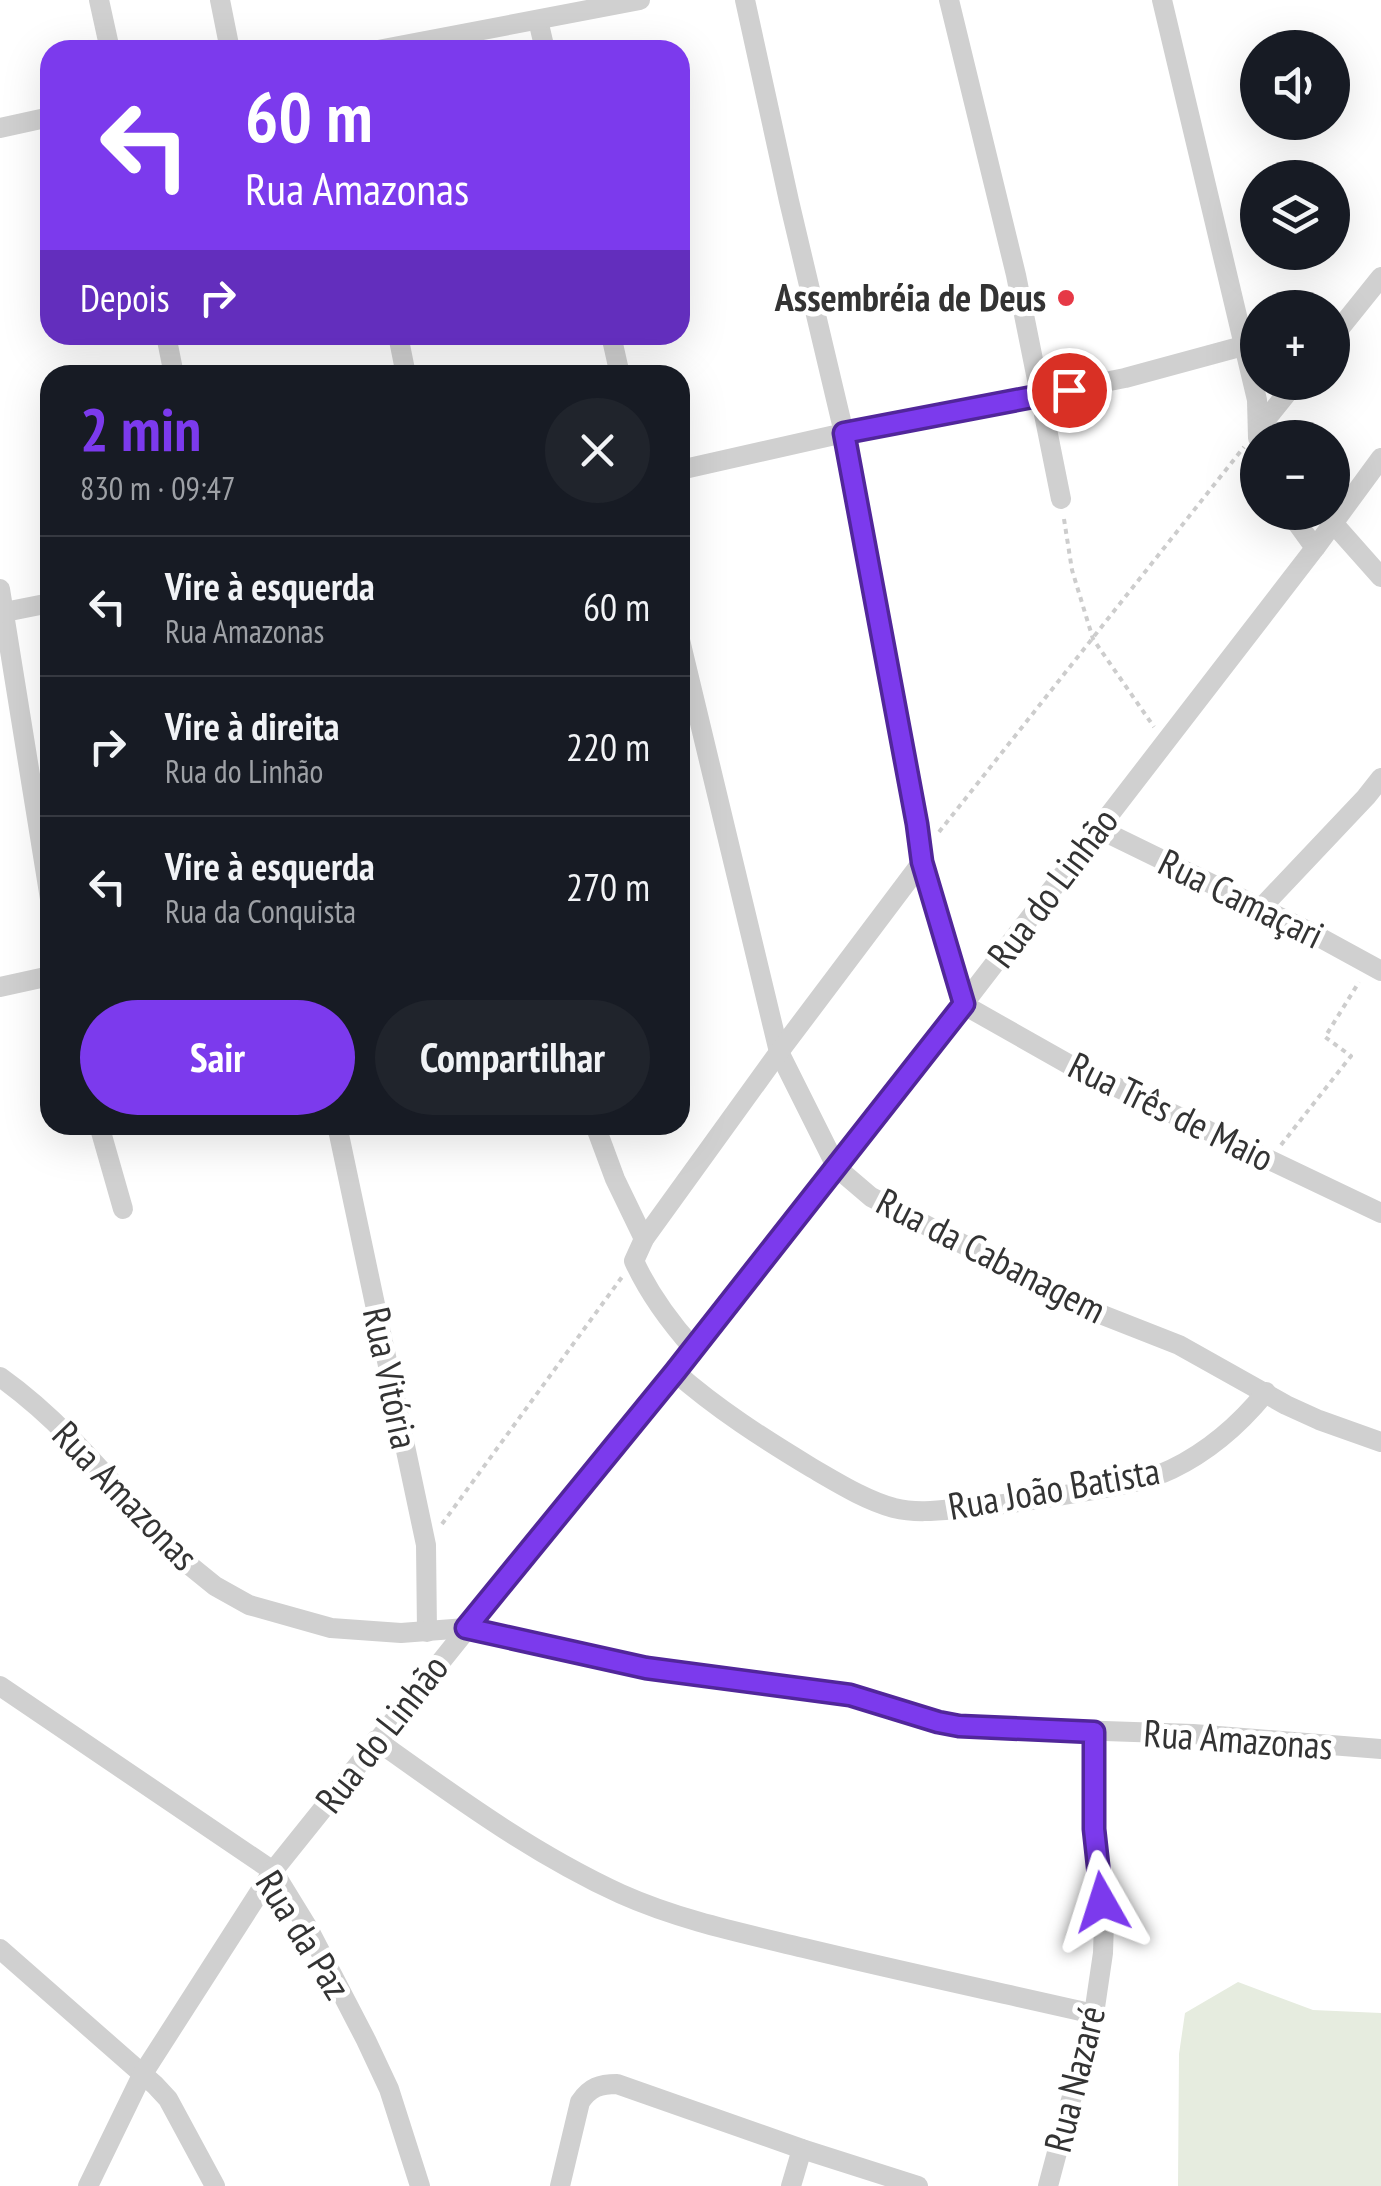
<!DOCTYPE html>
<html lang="pt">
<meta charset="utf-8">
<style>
body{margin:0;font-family:"PT Sans Narrow",sans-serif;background:#20242c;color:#f1f3f6;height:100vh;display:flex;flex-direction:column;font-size:38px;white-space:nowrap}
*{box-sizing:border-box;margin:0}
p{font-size:32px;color:#9ea1a6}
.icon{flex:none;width:55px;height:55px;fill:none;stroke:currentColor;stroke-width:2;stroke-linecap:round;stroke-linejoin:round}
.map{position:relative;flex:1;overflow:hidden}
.panel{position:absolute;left:40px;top:365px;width:650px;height:770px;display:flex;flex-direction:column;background:#171b24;border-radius:30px;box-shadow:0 10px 40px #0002}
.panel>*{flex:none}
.hud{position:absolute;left:40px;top:40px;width:650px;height:305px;border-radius:30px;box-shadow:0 10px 40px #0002;background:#7c3aed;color:#fff;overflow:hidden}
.tools{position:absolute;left:1240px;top:30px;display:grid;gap:20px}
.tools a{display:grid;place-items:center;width:110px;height:110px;border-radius:50%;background:#171b24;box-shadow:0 10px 40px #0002;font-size:50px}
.pin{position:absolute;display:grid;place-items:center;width:85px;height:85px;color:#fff;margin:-42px;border:5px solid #fff;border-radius:50%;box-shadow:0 2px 10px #0007}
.me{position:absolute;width:110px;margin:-55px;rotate:354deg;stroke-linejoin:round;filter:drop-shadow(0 0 8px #0008)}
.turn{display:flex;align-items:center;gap:35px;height:210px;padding:0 40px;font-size:45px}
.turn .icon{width:130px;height:130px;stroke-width:2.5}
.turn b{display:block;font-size:70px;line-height:85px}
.then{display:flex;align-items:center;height:95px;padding:0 40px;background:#0003;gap:20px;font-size:38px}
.round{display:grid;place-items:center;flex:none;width:105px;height:105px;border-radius:52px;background:#20242c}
.summary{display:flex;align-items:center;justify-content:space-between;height:170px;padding:0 40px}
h1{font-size:60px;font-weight:700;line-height:75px;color:#7c3aed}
.primary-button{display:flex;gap:20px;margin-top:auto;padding:20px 40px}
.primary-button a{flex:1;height:115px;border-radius:60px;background:#7c3aed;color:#fff;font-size:40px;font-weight:700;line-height:115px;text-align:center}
.primary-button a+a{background:#20242c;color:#f1f3f6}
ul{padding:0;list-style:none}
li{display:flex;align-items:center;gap:30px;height:140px;padding:0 40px;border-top:2px solid #363941}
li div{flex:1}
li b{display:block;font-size:38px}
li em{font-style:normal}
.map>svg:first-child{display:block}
.green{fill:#e6ecdf}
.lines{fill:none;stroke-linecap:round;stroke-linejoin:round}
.path{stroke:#cdcdcd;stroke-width:4;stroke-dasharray:5 5;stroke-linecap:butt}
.street{stroke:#d0d0d0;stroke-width:20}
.route-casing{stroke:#51269a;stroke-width:25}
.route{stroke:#7c3aed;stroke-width:18}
.poi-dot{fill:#e63946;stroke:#fff;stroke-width:4}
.labels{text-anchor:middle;stroke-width:10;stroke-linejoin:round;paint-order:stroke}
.poi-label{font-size:38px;font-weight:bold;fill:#333;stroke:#fff;text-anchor:end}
.street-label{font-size:38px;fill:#333;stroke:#fff}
</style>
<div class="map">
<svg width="1381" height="2186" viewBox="0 0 1381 2186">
<rect width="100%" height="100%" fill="#fff"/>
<!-- green -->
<path class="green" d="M1238,1982L1313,2010L1381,2013V2186H1178L1179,2054L1185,2013Z"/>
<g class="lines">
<!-- path -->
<g class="path">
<path d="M1064,519L1072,570L1093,639L1154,727"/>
<path d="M939,832L1244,447"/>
<path d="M1281,1145L1351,1056L1325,1037L1359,982"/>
<path d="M442,1524L622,1277"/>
</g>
<!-- street -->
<g class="street">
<path d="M99,0L110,50"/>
<path d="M220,0L230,50"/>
<path d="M745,0L789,201L844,433L917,824L922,862L964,1005L1070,1065L1381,1213"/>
<path d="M949,0L1016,275L1061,499"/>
<path d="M1162,0L1257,400L1258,438"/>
<path d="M538,20L545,50"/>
<path d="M378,50L640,0"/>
<path d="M0,128L50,117"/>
<path d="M166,335L174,375"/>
<path d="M398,335L406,375"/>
<path d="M611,335L620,375"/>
<path d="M1332,338L1381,277"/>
<path d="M1259,428L1296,382"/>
<path d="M680,470L844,433L1125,378L1243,346"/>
<path d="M1289,512L1315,548"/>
<path d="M1333,523L1381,577"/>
<path d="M0,589L50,899"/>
<path d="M0,613L50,603"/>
<path d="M680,640L779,1052L837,1168L871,1197L1095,1312L1179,1345L1286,1405L1319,1420L1381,1442"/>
<path d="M1099,829L1308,931L1381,971"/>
<path d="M1261,908L1366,797L1381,778"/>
<path d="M0,987L50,976"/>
<path d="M99,1125L123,1209"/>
<path d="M337,1125L426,1545L427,1632"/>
<path d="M595,1125L615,1179L644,1239"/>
<path d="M693,1348C669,1321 649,1294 634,1261L644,1239L779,1052L922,862"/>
<path d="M675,1372C717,1409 764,1439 812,1468C838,1483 865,1500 894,1508C914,1513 935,1511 955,1509C996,1506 1036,1500 1076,1493C1108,1487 1143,1483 1172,1469C1209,1451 1240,1424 1266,1392"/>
<path d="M0,1377C69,1426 121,1495 178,1556L215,1586L249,1605L331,1628L401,1633L466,1628L645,1668L850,1695L938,1722L959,1726L1193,1734L1381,1749"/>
<path d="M0,1686L273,1871L308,1928L366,2040L389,2089L420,2186"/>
<path d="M376,1740C456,1797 532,1853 621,1894C679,1920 742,1933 804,1948C900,1971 997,1992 1094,2014"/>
<path d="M0,1949L155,2085L168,2099L215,2186"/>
<path d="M88,2186L142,2075L273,1871L837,1168L1315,548L1381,458"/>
<path d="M560,2186L580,2102C590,2087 600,2084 617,2084L802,2149L918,2186"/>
<path d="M791,2186L802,2149"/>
<path d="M1048,2186L1094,2014L1103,1953L1104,1922L1094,1829L1095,1732"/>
</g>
</g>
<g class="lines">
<defs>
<path id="route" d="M1069,390L844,433L917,824L922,862L964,1004L675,1372L466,1628L646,1668L850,1695L938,1722L959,1726L1094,1732V1829L1102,1902"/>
</defs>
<!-- route casing -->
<use href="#route" class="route-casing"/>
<!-- route -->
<use href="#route" class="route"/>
</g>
<!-- markers -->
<circle class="poi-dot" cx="1066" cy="298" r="10"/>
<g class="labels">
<!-- poi labels -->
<g class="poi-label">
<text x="1046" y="311">Assembréia de Deus</text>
</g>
<!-- street labels -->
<g class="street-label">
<text transform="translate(1053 888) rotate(-53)" y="13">Rua do Linhão</text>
<text transform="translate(1241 899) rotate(26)" y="13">Rua Camaçari</text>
<text transform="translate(1171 1112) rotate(26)" y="13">Rua Três de Maio</text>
<text transform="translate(991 1256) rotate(27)" y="13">Rua da Cabanagem</text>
<text transform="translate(390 1378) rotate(78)" y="13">Rua Vitória</text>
<text transform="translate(1054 1489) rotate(-10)" y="13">Rua João Batista</text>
<text transform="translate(125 1496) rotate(46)" y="13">Rua Amazonas</text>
<text transform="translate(382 1734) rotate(-52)" y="13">Rua do Linhão</text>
<text transform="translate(1238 1740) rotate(4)" y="13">Rua Amazonas</text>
<text transform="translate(303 1935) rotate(58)" y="13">Rua da Paz</text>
<text transform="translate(1075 2079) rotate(-76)" y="13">Rua Nazaré</text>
</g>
</g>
</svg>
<div class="tools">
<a><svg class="icon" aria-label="sound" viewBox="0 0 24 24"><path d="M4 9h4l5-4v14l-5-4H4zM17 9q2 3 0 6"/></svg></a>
<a><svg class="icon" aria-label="layers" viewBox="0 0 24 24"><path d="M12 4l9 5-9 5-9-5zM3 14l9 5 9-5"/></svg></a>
<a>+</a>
<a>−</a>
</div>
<div class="pin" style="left:1069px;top:390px;background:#d93025"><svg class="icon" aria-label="arrive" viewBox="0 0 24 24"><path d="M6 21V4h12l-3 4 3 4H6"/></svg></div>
<svg class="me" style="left:1102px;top:1902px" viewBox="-20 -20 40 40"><path d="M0-17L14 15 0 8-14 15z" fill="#7c3aed" stroke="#fff" stroke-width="4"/></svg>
<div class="hud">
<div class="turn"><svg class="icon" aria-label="left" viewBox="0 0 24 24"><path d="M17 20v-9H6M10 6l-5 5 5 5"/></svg><div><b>60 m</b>Rua Amazonas</div></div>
<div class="then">Depois<svg class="icon" aria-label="right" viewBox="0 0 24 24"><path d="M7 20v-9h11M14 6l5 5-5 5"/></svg></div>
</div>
<section class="panel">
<div class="summary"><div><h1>2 min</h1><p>830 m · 09:47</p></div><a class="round"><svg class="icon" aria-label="close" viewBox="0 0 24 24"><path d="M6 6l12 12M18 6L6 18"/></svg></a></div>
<ul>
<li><svg class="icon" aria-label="left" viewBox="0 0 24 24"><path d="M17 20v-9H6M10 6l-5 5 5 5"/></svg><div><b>Vire à esquerda</b><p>Rua Amazonas</p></div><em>60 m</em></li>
<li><svg class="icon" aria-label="right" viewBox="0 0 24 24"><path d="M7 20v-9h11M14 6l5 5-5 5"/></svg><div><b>Vire à direita</b><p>Rua do Linhão</p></div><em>220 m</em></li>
<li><svg class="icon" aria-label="left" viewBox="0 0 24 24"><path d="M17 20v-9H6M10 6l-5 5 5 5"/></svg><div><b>Vire à esquerda</b><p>Rua da Conquista</p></div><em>270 m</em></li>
</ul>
<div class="primary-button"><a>Sair</a><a>Compartilhar</a></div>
</section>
</div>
